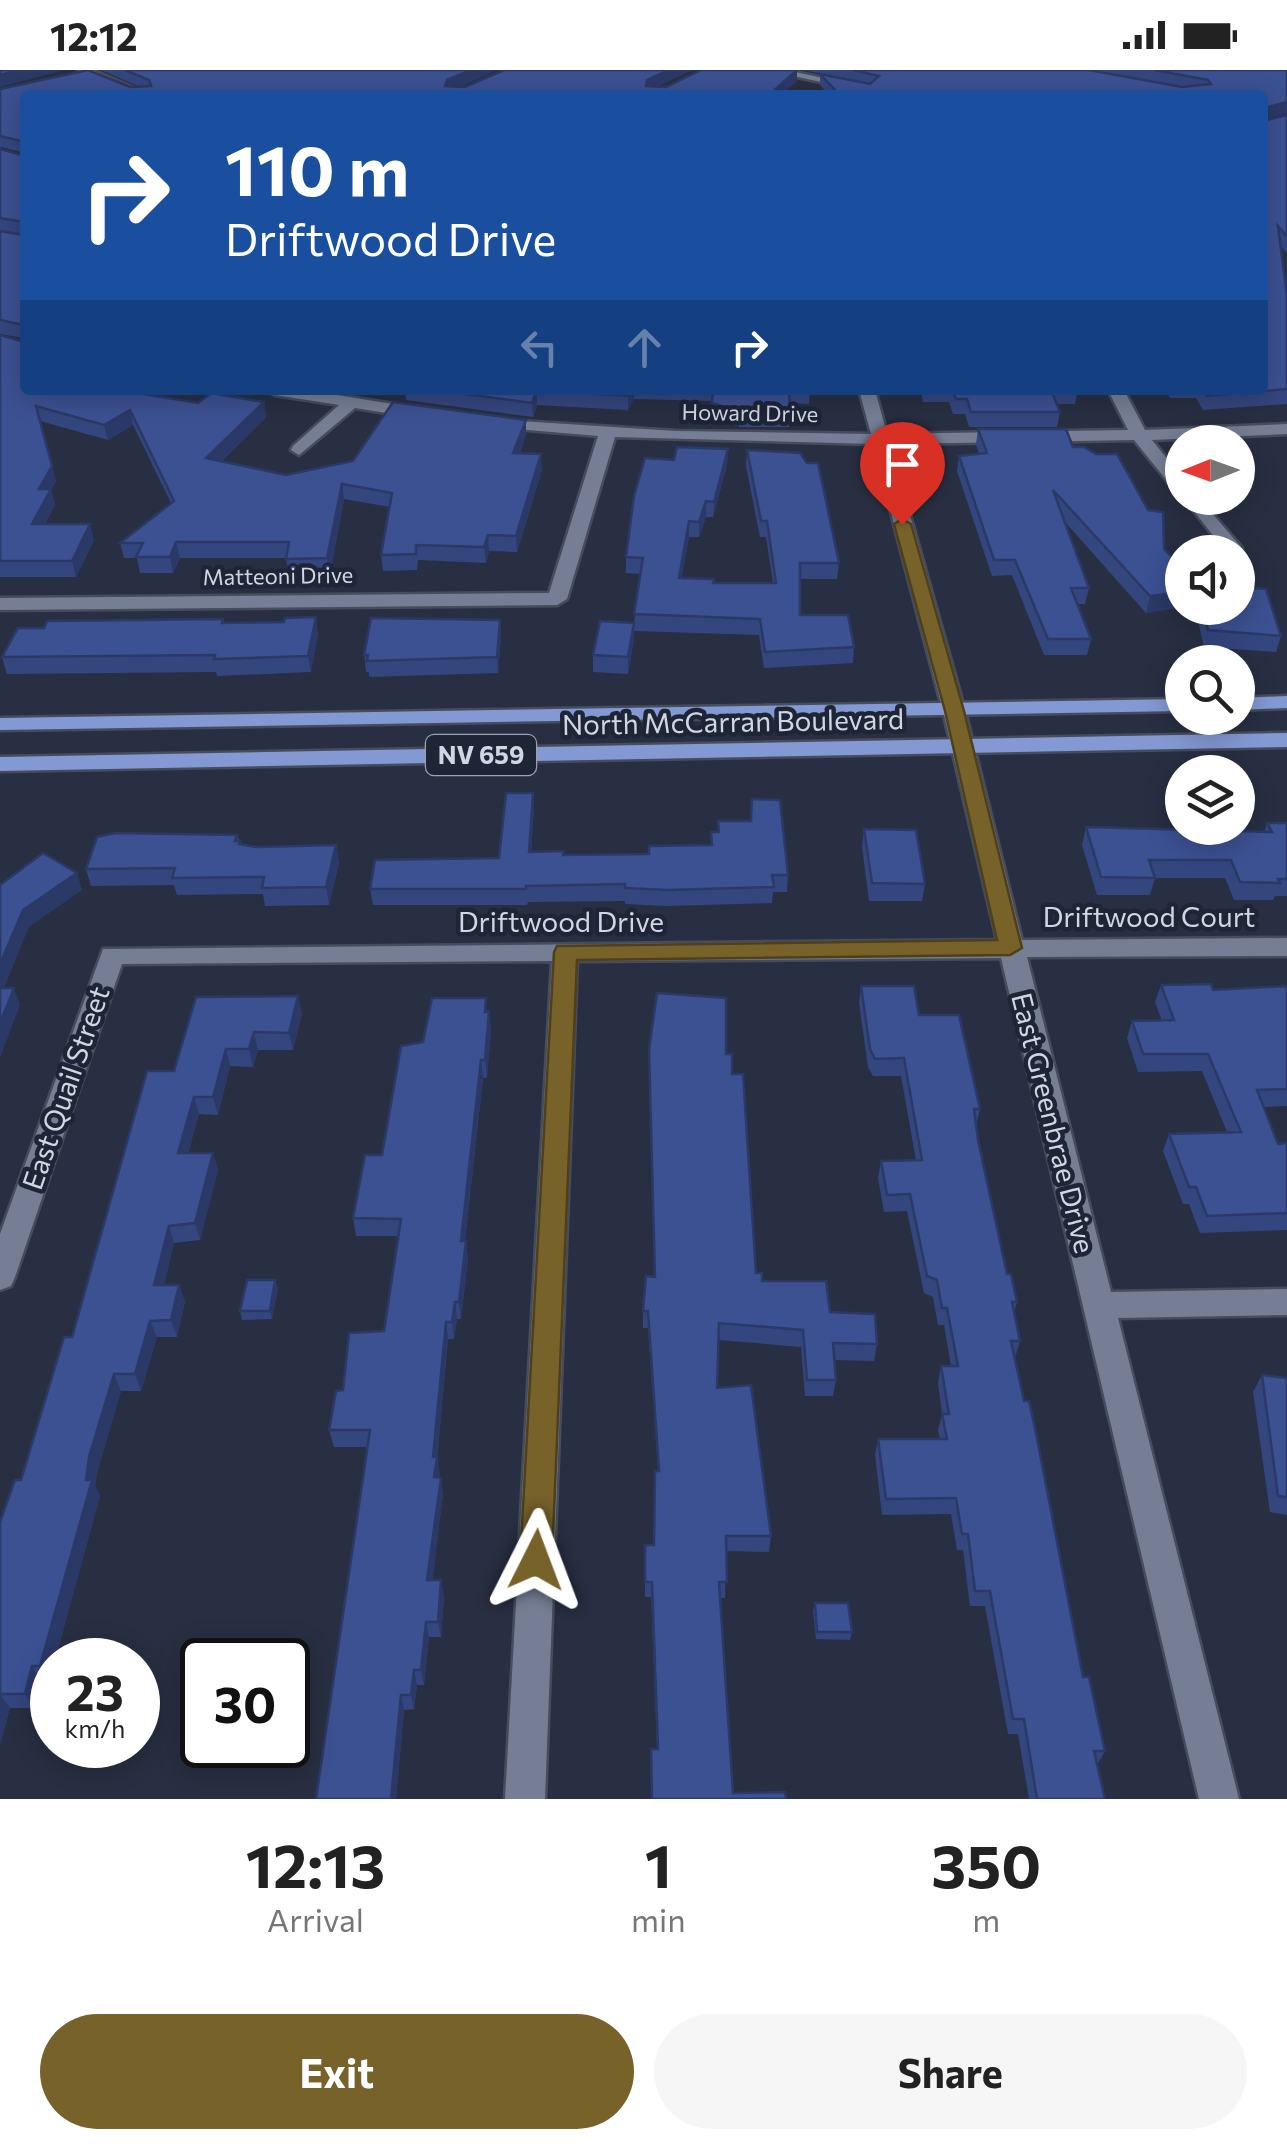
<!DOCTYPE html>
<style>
body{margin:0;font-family:Commissioner,sans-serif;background:#f6f6f6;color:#222;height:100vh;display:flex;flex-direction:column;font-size:38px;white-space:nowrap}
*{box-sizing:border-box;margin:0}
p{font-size:32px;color:#767676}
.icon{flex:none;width:55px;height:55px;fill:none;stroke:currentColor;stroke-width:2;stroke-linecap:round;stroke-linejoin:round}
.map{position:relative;height:1729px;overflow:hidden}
.panel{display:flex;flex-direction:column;background:#fff;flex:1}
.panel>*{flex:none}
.top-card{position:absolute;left:20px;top:20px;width:1248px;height:305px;border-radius:10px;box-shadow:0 5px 25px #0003;background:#1a4fa0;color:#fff;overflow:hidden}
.needle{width:65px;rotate:269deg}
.buttons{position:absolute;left:1165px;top:355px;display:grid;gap:20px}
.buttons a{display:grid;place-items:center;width:90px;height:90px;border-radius:50%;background:#fff;box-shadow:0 5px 25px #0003;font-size:50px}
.speed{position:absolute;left:30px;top:1568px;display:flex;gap:20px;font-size:50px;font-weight:700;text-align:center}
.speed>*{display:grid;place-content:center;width:130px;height:130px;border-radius:50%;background:#fff;box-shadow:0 5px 25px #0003;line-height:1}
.speed small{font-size:25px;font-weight:400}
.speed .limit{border:5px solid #111;border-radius:15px;background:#fff;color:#111}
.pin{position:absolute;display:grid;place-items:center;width:85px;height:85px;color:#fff;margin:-102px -42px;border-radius:50% 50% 50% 0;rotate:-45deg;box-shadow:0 0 10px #0007}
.pin .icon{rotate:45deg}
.me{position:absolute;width:110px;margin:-55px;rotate:3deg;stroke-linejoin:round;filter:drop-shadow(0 0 8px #0008)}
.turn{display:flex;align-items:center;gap:35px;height:210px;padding:0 40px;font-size:45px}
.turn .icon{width:130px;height:130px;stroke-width:2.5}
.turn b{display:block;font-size:70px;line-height:85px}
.lanes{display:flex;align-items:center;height:95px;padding:0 40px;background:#0003;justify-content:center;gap:50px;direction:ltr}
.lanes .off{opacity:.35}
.eta{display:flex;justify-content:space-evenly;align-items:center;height:170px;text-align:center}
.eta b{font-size:60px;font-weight:700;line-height:70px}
.primary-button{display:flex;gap:20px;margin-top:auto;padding:20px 40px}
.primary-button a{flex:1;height:115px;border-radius:60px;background:#77622a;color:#fff;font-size:40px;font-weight:700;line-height:115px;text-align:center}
.primary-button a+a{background:#f6f6f6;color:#222}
.status{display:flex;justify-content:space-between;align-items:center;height:70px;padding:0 50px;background:#fff;direction:ltr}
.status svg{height:28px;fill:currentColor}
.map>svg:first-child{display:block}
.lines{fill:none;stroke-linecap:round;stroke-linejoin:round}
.minor-casing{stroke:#474c5c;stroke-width:5}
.major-casing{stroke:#474c5c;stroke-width:5}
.minor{fill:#757e94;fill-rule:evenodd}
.major{fill:#8399d4;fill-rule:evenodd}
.wall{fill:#34467e;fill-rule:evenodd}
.shaded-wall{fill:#2a3966}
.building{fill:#3c5192;stroke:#2a3966;stroke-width:2.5}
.route{fill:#77622a;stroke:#4d401b;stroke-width:2.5}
.labels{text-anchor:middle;stroke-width:9;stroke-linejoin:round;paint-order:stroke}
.far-street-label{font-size:22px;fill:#d1d6e2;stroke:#1e2537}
.shield{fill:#1e2537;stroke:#9ba1af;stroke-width:2.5}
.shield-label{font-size:25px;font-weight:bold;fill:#d1d6e2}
.street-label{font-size:28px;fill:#d1d6e2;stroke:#1e2537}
</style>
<div class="status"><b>12:12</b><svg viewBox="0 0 49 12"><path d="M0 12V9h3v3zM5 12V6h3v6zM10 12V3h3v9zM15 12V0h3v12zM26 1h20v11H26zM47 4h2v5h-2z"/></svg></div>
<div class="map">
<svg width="1287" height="1729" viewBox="0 0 1287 1729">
<rect width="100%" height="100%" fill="#282f42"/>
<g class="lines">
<defs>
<g id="minor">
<path d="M78,0H92L150,25H134Z"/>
<path d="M764,0H786L855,15L850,18Z"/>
<path d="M267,320H305L418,338L426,343L418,348L355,338L299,385L291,380L293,376L339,335L275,325Z"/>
<path d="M859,320H875L887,364L1128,360L1108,320H1124L1145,360L1287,354V364L1152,370L1182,407V423L1176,422L1134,370L890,374L965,641L1022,870L1287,868V886L1027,887L1111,1222L1287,1219V1245L1118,1248L1239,1729H1199L1001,888L577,891L545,1729H505L552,891L122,894L15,1207L11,1216L0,1220V1164L103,879L997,870L943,641L873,374L615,367L567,529L557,535L0,540V528L549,523L598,366L493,357L485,352L487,349L676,361L871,364Z"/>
<path d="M1182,426L1199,428L1242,478V486L1226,482Z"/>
</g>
<g id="major">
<path d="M1287,626V638L1238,640V628Z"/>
<path d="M1182,629V641L0,660V648Z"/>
<path d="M1287,663V677L0,701V687Z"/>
</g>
</defs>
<!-- minor casing -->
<use href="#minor" class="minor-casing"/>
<!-- major casing -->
<use href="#major" class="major-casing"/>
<!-- minor -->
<use href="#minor" class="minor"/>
<!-- major -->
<use href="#major" class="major"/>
</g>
<!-- wall -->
<g class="wall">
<path d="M101,0H497L459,17H666L797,0V11L781,25H25L141,320L137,324L198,333L264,332L266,347L222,391L286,405L353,391L526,350V364L520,383L542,400L517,482L489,481L486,493L418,490L417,500L383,501L381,485L390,437L344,429L330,504L289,505L286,488H180L173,503H140L137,488H124L120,473L171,433L133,355L108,370L40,351L56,411L51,420L55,435L45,454L94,470L76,507H0V265L21,271L24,268L0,264V161L24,164L0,160V19L140,17ZM1,77L25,83L21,85L0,79Z"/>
<path d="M803,0H1287V43L1263,49V51L1287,45V183L1280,176L1287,226V334L1203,340L1196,328H1170L1165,320H1262V25H829L820,15V4L832,6Z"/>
<path d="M405,320H810L809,334L790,333L789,357H739L738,353L737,356L711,348L712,331L634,329L628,340L537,335L533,347L406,330Z"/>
<path d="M921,320H1078L1075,334H1057L1060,342L1057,357H969L965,344H953L949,332H923Z"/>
<path d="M978,359L1073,377L1182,497V537L1146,543L1065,452L1089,518L1085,534H1077L1091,569L1087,585H1044L1012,505L992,506L957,401L959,386L979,384L976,374Z"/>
<path d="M728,379L727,395L713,447H706L699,467H689L681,508L713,513H773L766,467H760L746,396L747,380L839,493L837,509H800V545L854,577L853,593L764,598L759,565L634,561V569L628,604L593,602V585L634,553L640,504L626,503V487L674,390Z"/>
<path d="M1195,538H1238L1281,566L1276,582L1204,577Z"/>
<path d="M223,549L224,553L318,564L311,602L217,606L216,602L7,604L2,587L44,558Z"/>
<path d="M500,550L501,567L498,603L369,607V602H366L364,585Z"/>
<path d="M752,729L788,805L787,822H773L772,833L667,836L625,834V831L528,832L527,835H373L370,819L499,788L534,739L531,782L563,785L649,784L711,775V762H718V751H751Z"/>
<path d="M1267,753H1287V826H1275L1273,830H1234L1225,808H1155L1150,825H1097L1082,775L1086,757L1264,762Z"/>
<path d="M864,759L925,814L922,831H869L862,777Z"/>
<path d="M237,765L241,775L256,777L336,775L339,793L329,835L265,836L263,824L177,825L174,815L91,816L86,799Z"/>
<path d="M1161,915L1213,920L1287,916V1036L1263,1037L1278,1074L1287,1073V1160L1200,1163L1189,1134H1183L1163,1081L1169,1064L1227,1062L1202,1001L1138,1002L1127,968L1132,951H1162L1155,932Z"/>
<path d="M861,916L919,945L980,1039L976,1056L978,1070L1007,1204L1017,1232L1014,1243L1020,1271L1015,1288L1083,1607L1105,1681L1097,1695L1105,1729H1029L1018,1664H1008L985,1536H970L963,1480H957L951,1444L882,1445L875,1385L878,1369H940L938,1360L942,1344L938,1313L941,1296H951L944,1255H938L933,1227L924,1223L907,1141L884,1142L878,1108L881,1091L916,1090L901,1006H873L868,997L859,933Z"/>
<path d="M196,927L302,943L293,980H258L253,997L230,996L218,1045L199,1044L188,1083H213L218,1100L200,1170L174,1173L164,1215H179L185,1232L177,1267H157L141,1321H121L97,1403L95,1416L100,1426L55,1590H52L49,1610L41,1611L34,1638H10L0,1674V1452L21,1410L72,1267L174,1001Z"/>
<path d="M487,941H489L491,959L487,1008H483L465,1171L468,1188L461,1249H457L454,1269H448L437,1389L439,1408L443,1424L432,1510L444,1526L441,1567H429L424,1615H417L414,1639L404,1640L396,1729H316L368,1377H334L329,1360L343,1320L384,1261L398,1166H356L353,1148L382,1085Z"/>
<path d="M726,984L732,1004L756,1203L762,1211L830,1242L877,1274L874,1291L834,1290L836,1310L833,1326H805L801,1277L719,1270L717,1318L771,1466L769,1482L726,1481L725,1528H720L651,1729L657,1679L651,1527H645V1512L654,1475L658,1401L648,1258H643V1241Z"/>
<path d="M275,1210L278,1219L272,1249L242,1250L240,1241Z"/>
<path d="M1262,1305L1287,1308V1445L1270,1442L1253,1322Z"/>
<path d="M815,1533L852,1562L850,1570L816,1569L813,1541Z"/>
<path d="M202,1612V1646H199L196,1639Z"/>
</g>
<!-- shaded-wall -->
<g class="shaded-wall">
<path d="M20,0H65L0,17V5Z"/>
<path d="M471,0H497L448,22L445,16L447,10Z"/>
<path d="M669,0H692L647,22L646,25L647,10Z"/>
<path d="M797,0V11L781,25H769Z"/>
<path d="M1287,32V43L1262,49L1264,38Z"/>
<path d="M119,320H141L121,335Z"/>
<path d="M537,320V335L533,347L532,333Z"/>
<path d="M631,320H634V329L628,340V326Z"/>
<path d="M264,332L266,347L209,403L206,388Z"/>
<path d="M130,340L133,355L108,370L104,355Z"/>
<path d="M526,350V364L514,398L513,383Z"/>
<path d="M728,379L727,395L713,447L714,432Z"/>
<path d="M541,384L542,400L517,482L516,466Z"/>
<path d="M52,396L56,411L51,420L55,435L37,470L32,454L39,419Z"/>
<path d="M342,414L344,429L330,504L327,488Z"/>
<path d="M706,431V447L699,467V452Z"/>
<path d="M689,451V467L679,524V508Z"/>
<path d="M90,454L94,470L76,507L72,491Z"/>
<path d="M488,465L489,481L486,493L484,477Z"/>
<path d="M176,472L180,488L173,503L170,487Z"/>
<path d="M1182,522V537L1146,543L1150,526Z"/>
<path d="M316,547L318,564L311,602L308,586Z"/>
<path d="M500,550L501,567L498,603L497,587Z"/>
<path d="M634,553V569L628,604V587Z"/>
<path d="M533,723L534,739L530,798L529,782Z"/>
<path d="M336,775L339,793L329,835L326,817Z"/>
<path d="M77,803L82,820L29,857L0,928V894L23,840Z"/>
<path d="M14,918L20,935L0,988V953Z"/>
<path d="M298,926L302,943L293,980L289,963Z"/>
<path d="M489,941L491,959L487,1008L485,990Z"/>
<path d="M254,962L258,980L253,997L249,979Z"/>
<path d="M226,979L230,996L218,1045L213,1027Z"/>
<path d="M481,990L483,1008L463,1188L461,1171Z"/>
<path d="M194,1027L199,1044L184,1100L178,1083Z"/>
<path d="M213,1083L218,1100L200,1170L195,1153Z"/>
<path d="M169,1156L174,1173L160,1232L154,1215Z"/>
<path d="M466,1171L468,1188L461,1249L459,1232Z"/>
<path d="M275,1210L278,1219L272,1249L270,1241Z"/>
<path d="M179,1215L185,1232L177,1267L171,1250Z"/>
<path d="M455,1232L457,1249L454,1269L452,1252Z"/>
<path d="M150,1251L157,1267L141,1321L135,1304Z"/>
<path d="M446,1252L448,1269L437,1389L440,1403L437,1423L433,1387Z"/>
<path d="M114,1304L121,1321L97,1403L95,1416L100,1426L55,1590H52V1599L49,1610L40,1596L86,1410L89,1387Z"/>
<path d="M441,1408L443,1424L431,1526L427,1510Z"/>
<path d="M441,1510L444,1526L441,1567L438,1552Z"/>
<path d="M426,1552L429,1567L424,1615L421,1600Z"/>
<path d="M32,1596L41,1611L34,1638L25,1624Z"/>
<path d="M414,1600L417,1615L414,1639L411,1625Z"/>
<path d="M0,1624L10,1638L0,1674Z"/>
<path d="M401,1625L404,1640L396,1729H391Z"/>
</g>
<!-- building -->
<g class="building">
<path d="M0,0H20L0,5Z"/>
<path d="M88,0L130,17L151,16L149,10L125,0H471L447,10L445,16L465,17L504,0H669L647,10L646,16L666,17L701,0H797L769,25H25V72L0,66V19Z"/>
<path d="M853,0H1089L1182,17L1211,14L1208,10L1154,0H1287V32L1264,38L1263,51L1287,45V166L1278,156L1287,226V319L1207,326L1203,320H1262V25H840L820,4L870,14L879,6Z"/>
<path d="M0,79L21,85L25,82V320H119L198,333L211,323L264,332L206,388L286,405L353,391L393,332L526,350L513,383L541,384L516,466L488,465L484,477L416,475V484L381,485L392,423L342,414L327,488L286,489L289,472H176L170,487H136L143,473H120L174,431L130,340L104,355L36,336L52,396L39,419H51L32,454H90L72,491H0V265L21,271L25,267L24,255L0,250V161L24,165L25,152L0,148Z"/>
<path d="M435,320H631L628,326L537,320L532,333Z"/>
<path d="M713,320H789L790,342H739L738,338V341L712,333Z"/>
<path d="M952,320H1051L1060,342H971L967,329H956Z"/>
<path d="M978,359H1066L1073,377H1084L1096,384H1117L1148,440L1163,442L1164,479L1182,497V522L1150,526L1053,420L1089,518H1071L1091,569H1048L1015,490H994L959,386L987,383Z"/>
<path d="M677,377L728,379L714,432L706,431L699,452L689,451L679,508L714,509L713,513H776L767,451H761L747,380L800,383L807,393H818L839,493H800V545H848L854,577L765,582L760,549L634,544L643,488L626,487L634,426L645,388L674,390Z"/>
<path d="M1238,517L1266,519L1281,566L1208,560L1203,538H1238Z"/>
<path d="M316,547L308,586L214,589L215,585L2,587L18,558H44L47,551L223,549L222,553L284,552L285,548Z"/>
<path d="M371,548L500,550L497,587L367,591L368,585H364Z"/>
<path d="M600,551L634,553L628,587L593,585Z"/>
<path d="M506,723H533L529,782L563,781V785L649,784V776L712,775L711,762H719L718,751H751L752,729L780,730L788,805H772L774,817L668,820L625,818V814L526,816V819H370L375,790L499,788Z"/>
<path d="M1267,753H1287V809H1278L1280,813L1240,812L1231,790H1149L1155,808L1101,807L1086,757L1272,762Z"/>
<path d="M864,759L916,760L925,814L872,813Z"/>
<path d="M115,763L237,765L235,771H240L239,774L256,777L336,775L326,817L262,818L264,807L172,808L175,798L86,799L97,767Z"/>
<path d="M43,783L77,803L23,840L0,894V815Z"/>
<path d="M1211,914L1213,920L1287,916V1019L1257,1020L1278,1074L1287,1073V1143L1207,1146L1196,1117H1189L1169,1064L1241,1062L1208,984H1143L1132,951L1174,950L1161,915Z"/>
<path d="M861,916H914L919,945H959L980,1039H974L978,1070L1007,1204H1011L1017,1232H1012L1020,1271H1011L1024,1331H1029L1036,1363L1083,1607H1089L1105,1681H1094L1105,1729H1037L1024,1649H1013L990,1521H975L968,1464H962L956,1428L886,1429L878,1369H947L942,1344H949L941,1296H958L947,1238H942L937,1210L927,1206L910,1124L887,1125L881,1091L922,1090L904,988L875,989L870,979Z"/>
<path d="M0,918H14L0,953Z"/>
<path d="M657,923L726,928V984H732V1004H743L756,1203H762V1211H826L830,1242L875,1244L877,1274L833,1273L836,1310H807L803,1260L719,1253L717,1318L751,1315L771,1466H726L727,1512H719L733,1723L785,1722L786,1729H652L651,1679H658L652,1512H645V1475H654L655,1401H659L648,1241H643L646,1206L655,1207L649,980Z"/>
<path d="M298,926L289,963L254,962L249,979H226L213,1027H194L178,1083H213L195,1153L169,1156L154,1215H179L171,1250L150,1251L135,1304H114L89,1387L86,1410H92L40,1596H32L25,1624H0V1452L15,1410H21L64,1267H72L147,1001H174L196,927Z"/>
<path d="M432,928H486L485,942L489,941L485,990H481L461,1171H466L459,1232H455L452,1252H446L433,1387H437L434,1407L441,1408L427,1510H441L438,1552H426L421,1600H414L411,1625H401L391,1729H316L370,1360H329L336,1321L343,1320L349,1263L384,1261L401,1149L353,1148L365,1085H382L401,976L423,972Z"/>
<path d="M247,1210H275L270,1241H240Z"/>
<path d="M1262,1305L1287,1308V1427L1278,1426Z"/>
<path d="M815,1533H848L852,1562H817Z"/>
<path d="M201,1612H202V1639H196Z"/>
</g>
<!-- route -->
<path class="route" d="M902,449L911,454L964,641L1022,878L1010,885L577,890L552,1490L548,1501L536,1505L525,1501L520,1490L554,882L557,876L997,870L945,641L894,454Z"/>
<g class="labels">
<!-- far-street labels -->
<g class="far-street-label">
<text transform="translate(750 343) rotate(1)" y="8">Howard Drive</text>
<text transform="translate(278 506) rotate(-1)" y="8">Matteoni Drive</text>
</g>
<!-- shield labels -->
<rect class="shield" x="426" y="665" width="110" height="40" rx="8"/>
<g class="shield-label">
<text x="481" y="694">NV 659</text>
</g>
<!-- street labels -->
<g class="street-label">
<text transform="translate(733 652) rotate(-1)" y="10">North McCarran Boulevard</text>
<text x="1149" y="857">Driftwood Court</text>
<text x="561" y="862">Driftwood Drive</text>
<text transform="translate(66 1018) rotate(-71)" y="10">East Quail Street</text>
<text transform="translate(1053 1053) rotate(76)" y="10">East Greenbrae Drive</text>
</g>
</g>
</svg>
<div class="buttons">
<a><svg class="needle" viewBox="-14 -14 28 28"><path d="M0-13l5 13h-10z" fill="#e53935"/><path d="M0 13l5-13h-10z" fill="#767676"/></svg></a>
<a><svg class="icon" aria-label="sound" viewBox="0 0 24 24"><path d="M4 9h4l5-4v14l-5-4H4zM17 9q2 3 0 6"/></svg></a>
<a><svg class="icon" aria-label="search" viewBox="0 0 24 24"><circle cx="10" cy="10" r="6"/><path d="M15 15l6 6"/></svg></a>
<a><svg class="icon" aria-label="layers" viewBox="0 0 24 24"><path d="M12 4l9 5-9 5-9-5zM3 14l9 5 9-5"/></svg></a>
</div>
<div class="speed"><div>23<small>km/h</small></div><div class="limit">30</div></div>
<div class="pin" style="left:902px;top:454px;background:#d93025"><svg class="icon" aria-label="arrive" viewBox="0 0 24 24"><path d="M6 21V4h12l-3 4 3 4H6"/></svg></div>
<svg class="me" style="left:536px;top:1490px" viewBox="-20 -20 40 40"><path d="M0-17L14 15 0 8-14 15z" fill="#77622a" stroke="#fff" stroke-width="4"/></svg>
<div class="top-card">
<div class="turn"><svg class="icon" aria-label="right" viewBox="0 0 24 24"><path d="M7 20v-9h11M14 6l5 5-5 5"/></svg><div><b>110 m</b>Driftwood Drive</div></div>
<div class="lanes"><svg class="icon off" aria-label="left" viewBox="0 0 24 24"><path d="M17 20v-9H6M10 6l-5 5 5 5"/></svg><svg class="icon off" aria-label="ahead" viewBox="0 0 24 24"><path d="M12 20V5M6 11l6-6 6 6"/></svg><svg class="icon" aria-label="right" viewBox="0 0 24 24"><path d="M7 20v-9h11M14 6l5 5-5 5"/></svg></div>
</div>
</div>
<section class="panel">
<div class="eta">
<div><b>12:13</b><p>Arrival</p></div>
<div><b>1</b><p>min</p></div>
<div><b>350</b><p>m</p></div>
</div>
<div class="primary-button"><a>Exit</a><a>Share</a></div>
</section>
